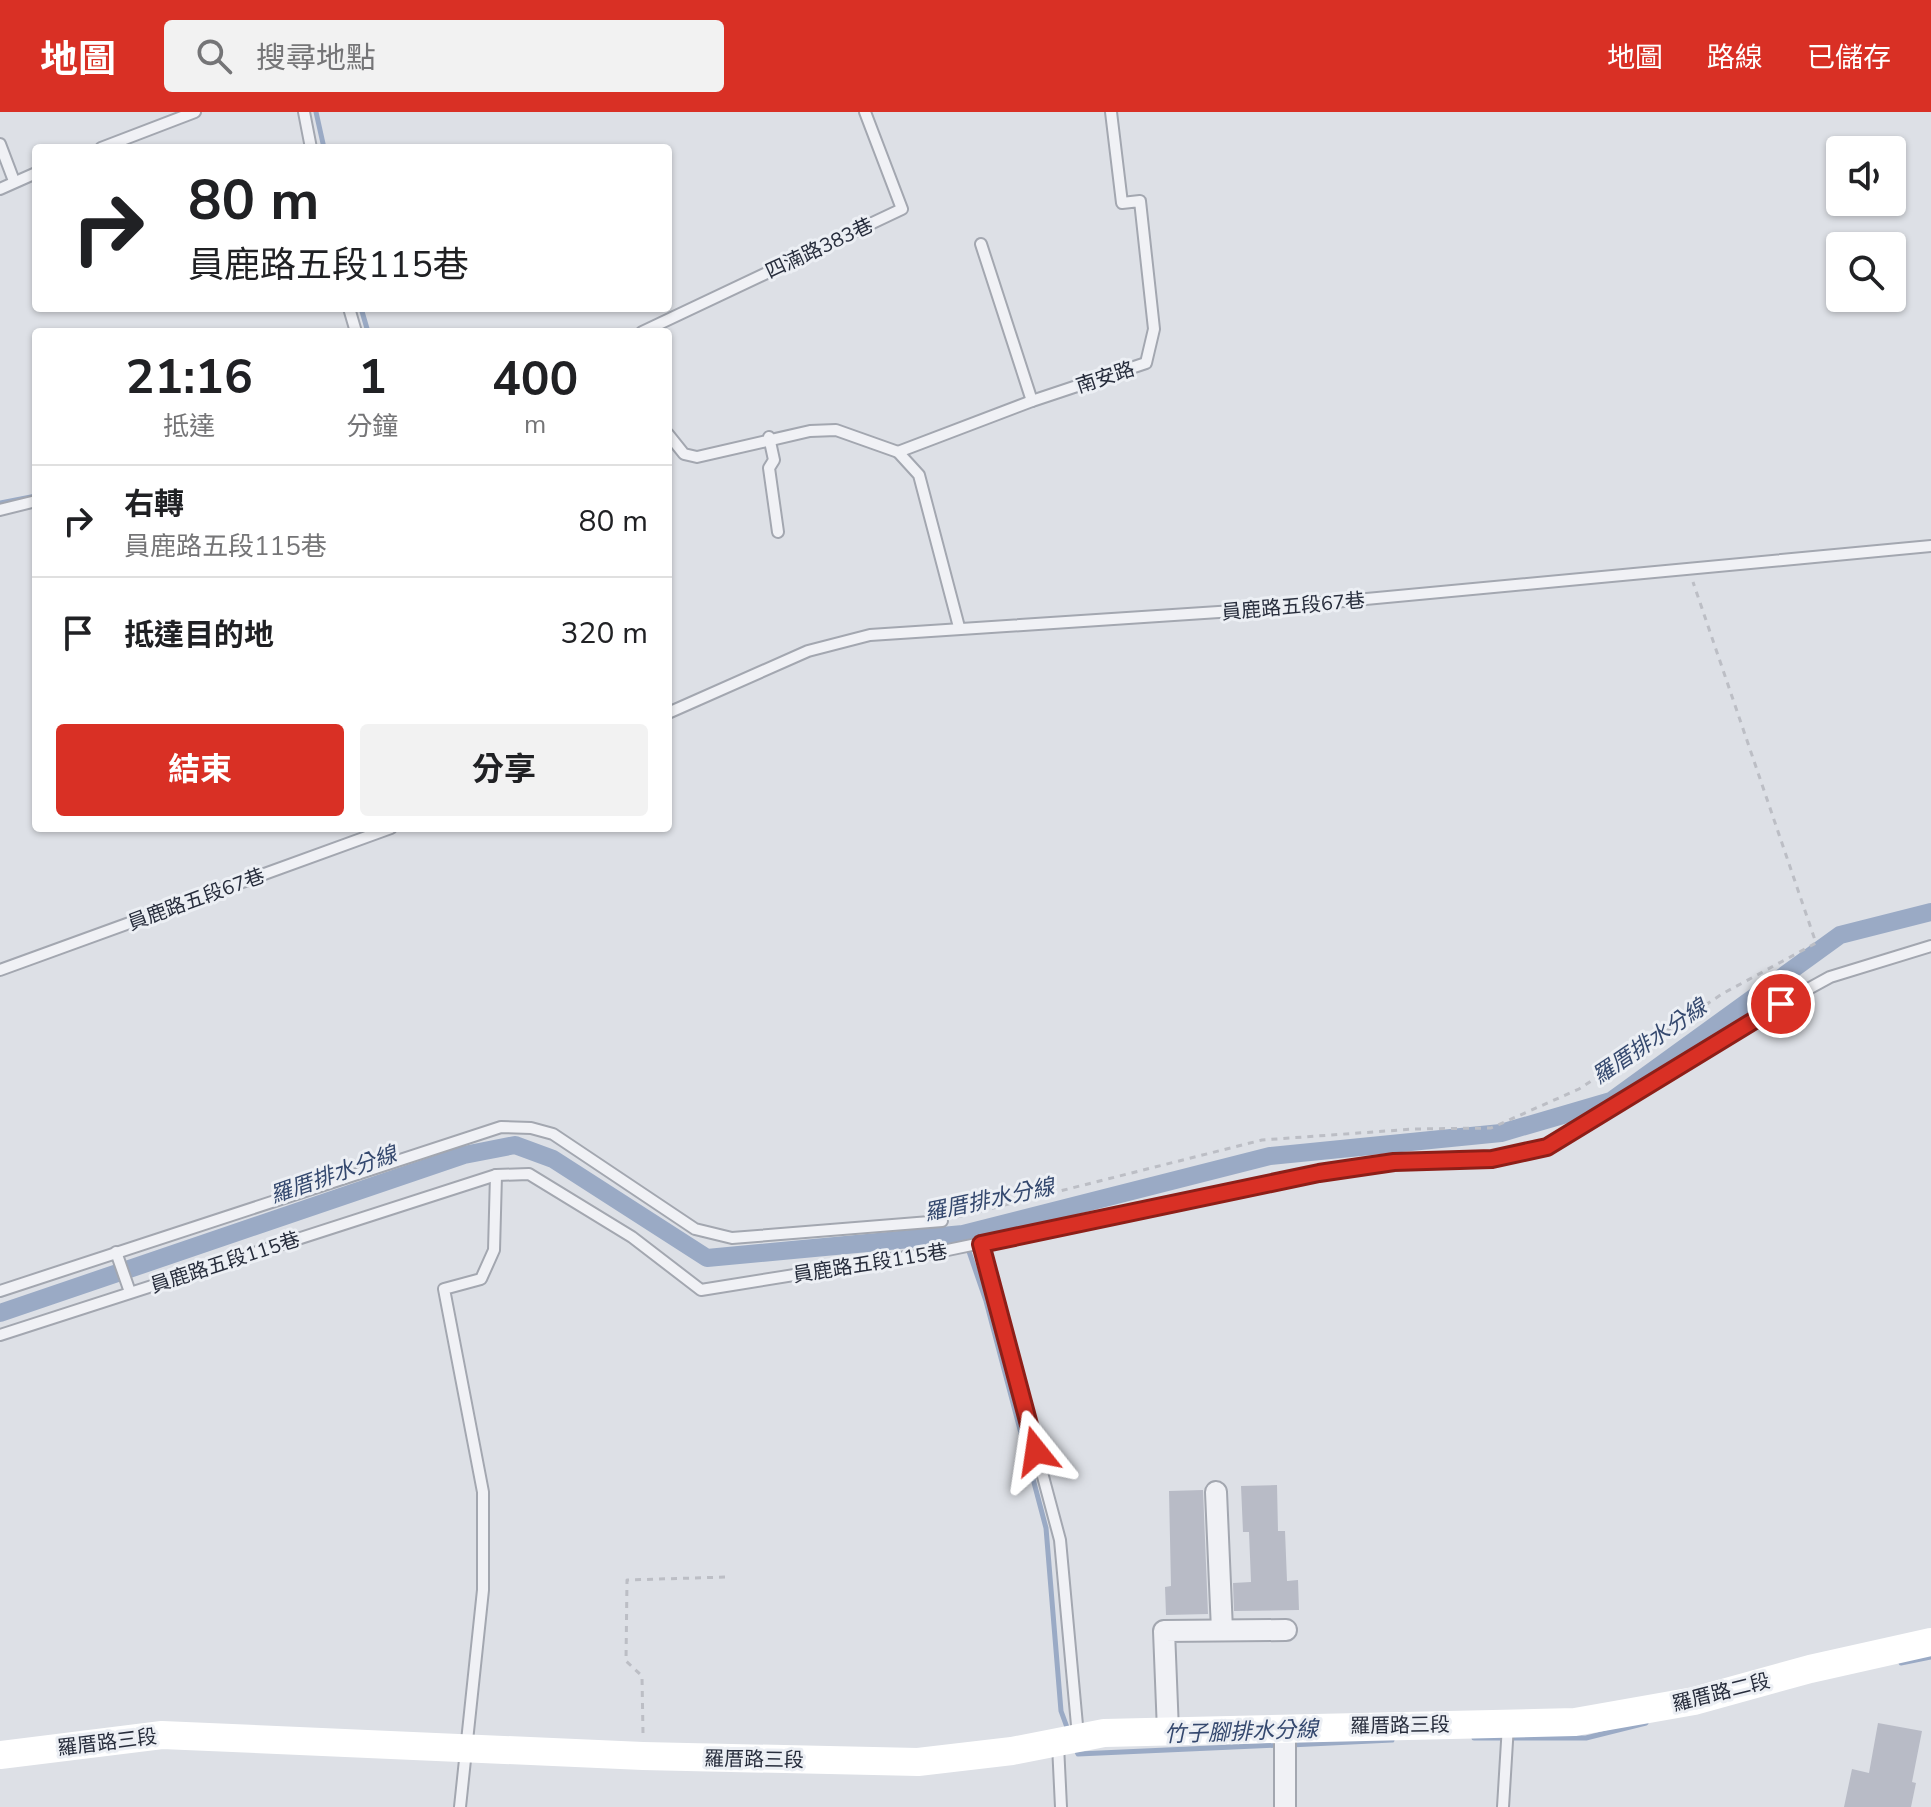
<!DOCTYPE html>
<html lang="zh-TW">
<meta charset="utf-8">
<style>
body{margin:0;font-family:"Nunito Sans","Noto Sans TC",sans-serif;background:#f2f2f2;color:#202124;height:100vh;display:flex;flex-direction:column;font-size:30px;white-space:nowrap}
*{box-sizing:border-box;margin:0}
p{font-size:26px;color:#757577}
.icon{flex:none;width:44px;height:44px;fill:none;stroke:currentColor;stroke-width:2;stroke-linecap:round;stroke-linejoin:round}
.map{position:relative;flex:1;overflow:hidden}
.drawer{position:absolute;left:32px;top:216px;width:640px;height:504px;display:flex;flex-direction:column;background:#fff;border-radius:8px;box-shadow:0 2px 6px #0004}
.drawer>*{flex:none}
.guide{position:absolute;left:32px;top:32px;width:640px;height:168px;border-radius:8px;box-shadow:0 2px 6px #0004;background:#fff;color:#202124;overflow:hidden}
.controls{position:absolute;left:1826px;top:24px;display:grid;gap:16px}
.controls a{display:grid;place-items:center;width:80px;height:80px;border-radius:8px;background:#fff;box-shadow:0 2px 6px #0004;font-size:40px}
.pin{position:absolute;display:grid;place-items:center;width:68px;height:68px;color:#fff;margin:-34px;border:4px solid #fff;border-radius:50%;box-shadow:0 2px 8px #0007}
.me{position:absolute;width:88px;margin:-44px;rotate:345deg;stroke-linejoin:round;filter:drop-shadow(0 0 6px #0008)}
.turn{display:flex;align-items:center;gap:28px;height:168px;padding:0 24px;font-size:36px}
.turn .icon{width:104px;height:104px;stroke-width:2.5}
.turn b{display:block;font-size:56px;line-height:68px}
.eta{display:flex;justify-content:space-evenly;align-items:center;height:136px;text-align:center}
.eta b{font-size:48px;font-weight:700;line-height:56px}
.cta{display:flex;gap:16px;margin-top:auto;padding:16px 24px}
.cta a{flex:1;height:92px;border-radius:8px;background:#d93025;color:#fff;font-size:32px;font-weight:700;line-height:92px;text-align:center}
.cta a+a{background:#f2f2f2;color:#202124}
ul{padding:0;list-style:none}
li{display:flex;align-items:center;gap:24px;height:112px;padding:0 24px;border-top:2px solid #e0e0e0}
li div{flex:1}
li b{display:block;font-size:30px}
li em{font-style:normal}
header{display:flex;align-items:center;gap:48px;box-sizing:border-box;height:112px;padding:0 40px;background:#d93025;color:#fff}
header strong{font-size:38px}
nav{display:flex;gap:44px;margin-inline-start:auto;font-size:28px}
.search{width:560px;height:72px;background:#f2f2f2;display:flex;align-items:center;gap:20px;box-sizing:border-box;padding:0 28px;border-radius:8px;color:#757577;font-size:30px}
.map>svg:first-child{display:block}
.lines{fill:none;stroke-linecap:round;stroke-linejoin:round}
.stream{stroke:#9aaac5;stroke-width:5}
.canal{stroke:#9aaac5;stroke-width:18}
.building{fill:#b8bbc6}
.lane-casing{stroke:#a3a7b0;stroke-width:14}
.street-casing{stroke:#a3a7b0;stroke-width:24}
.path{stroke:#bcbec5;stroke-width:3;stroke-dasharray:6 6;stroke-linecap:butt}
.lane{stroke:#f0f1f5;stroke-width:10}
.street{stroke:#f0f1f5;stroke-width:20}
.secondary{stroke:#fff;stroke-width:28}
.route-casing{stroke:#8d1f18;stroke-width:20}
.route{stroke:#d93025;stroke-width:14}
.labels{text-anchor:middle;stroke-width:6;stroke-linejoin:round;paint-order:stroke}
.street-label{font-size:20px;fill:#272d3c;stroke:#eceff4}
.water-label{font-size:22px;font-style:italic;fill:#34486e;stroke:#eceff4}
</style>
<header>
<strong>地圖</strong>
<div class="search"><svg class="icon" aria-label="search" viewBox="0 0 24 24"><circle cx="10" cy="10" r="6"/><path d="M15 15l6 6"/></svg>搜尋地點</div>
<nav><a>地圖</a><a>路線</a><a>已儲存</a></nav>
</header>
<div class="map">
<svg width="1931" height="1695" viewBox="0 0 1931 1695">
<rect width="100%" height="100%" fill="#dde0e6"/>
<g class="lines">
<!-- stream -->
<g class="stream">
<path d="M316,0L324,36"/>
<path d="M361,196L368,220"/>
<path d="M0,391L36,384"/>
<path d="M963,1122L986,1189L1046,1416L1061,1599L1068,1618"/>
<path d="M1901,1551L1931,1545"/>
<path d="M1474,1626H1586L1646,1611"/>
<path d="M1290,1633L1392,1628"/>
<path d="M1075,1635L1078,1642L1280,1633"/>
</g>
<!-- canal -->
<path class="canal" d="M0,1201L464,1043L515,1033L553,1047L707,1146L963,1122L1270,1044L1501,1021L1611,989L1840,823L1931,800"/>
</g>
<!-- building -->
<g class="building">
<path d="M1277,1373L1278,1419H1285L1287,1469L1298,1468L1299,1498L1234,1499L1233,1471L1251,1470L1249,1420H1243L1241,1374Z"/>
<path d="M1203,1378L1208,1502L1166,1503L1165,1475L1171,1474L1169,1379Z"/>
<path d="M1878,1611L1922,1619L1912,1670L1916,1671L1911,1695H1844L1852,1657L1869,1661Z"/>
</g>
<g class="lines">
<defs>
<g id="lane">
<path d="M304,0L311,36"/>
<path d="M0,32L14,69"/>
<path d="M101,36L195,0"/>
<path d="M0,77L36,61"/>
<path d="M981,132L1032,289"/>
<path d="M349,196L356,220"/>
<path d="M642,220L902,97L865,0"/>
<path d="M668,322L684,342L697,345L810,319L836,318L898,340L919,363L959,515"/>
<path d="M769,325L774,348L769,356L778,420"/>
<path d="M898,340L1032,289L1146,251L1154,217L1140,89L1122,91L1111,0"/>
<path d="M0,398L36,389"/>
<path d="M668,601L808,539L870,523L1249,498L1931,434"/>
<path d="M0,858L391,716"/>
<path d="M981,1132L1060,1428L1078,1624"/>
<path d="M116,1140L130,1180"/>
<path d="M0,1179L501,1015L531,1016L553,1022L695,1117L732,1126L942,1109"/>
<path d="M0,1223L496,1063L529,1062L632,1125L701,1178L943,1139L1319,1061L1394,1050L1492,1047L1547,1035L1594,1009L1757,905L1830,865L1931,834"/>
<path d="M1058,1633L1061,1695"/>
<path d="M460,1695L483,1478V1380L444,1177L481,1167L494,1138L496,1063"/>
<path d="M1503,1695L1508,1613"/>
</g>
<g id="street">
<path d="M1216,1380L1222,1518"/>
<path d="M1285,1616V1695"/>
<path d="M1168,1619L1164,1519L1286,1518"/>
</g>
</defs>
<!-- lane casing -->
<use href="#lane" class="lane-casing"/>
<!-- street casing -->
<use href="#street" class="street-casing"/>
<!-- path -->
<g class="path">
<path d="M957,1105L1262,1028L1414,1017L1491,1016L1579,977L1722,882L1816,831L1693,470"/>
<path d="M643,1621L642,1564L626,1549L627,1468L728,1465"/>
</g>
<!-- lane -->
<use href="#lane" class="lane"/>
<!-- street -->
<use href="#street" class="street"/>
<!-- secondary -->
<path class="secondary" d="M0,1643L162,1623L643,1644L918,1650L1012,1639L1104,1621L1575,1610L1694,1589L1810,1557L1931,1530"/>
</g>
<g class="lines">
<defs>
<path id="route" d="M1036,1339L981,1132L1319,1061L1394,1050L1492,1047L1547,1035L1781,892"/>
</defs>
<!-- route casing -->
<use href="#route" class="route-casing"/>
<!-- route -->
<use href="#route" class="route"/>
</g>
<g class="labels">
<!-- street labels -->
<g class="street-label">
<text transform="translate(819 136) rotate(-25)" y="7">四湳路383巷</text>
<text transform="translate(1105 265) rotate(-18)" y="7">南安路</text>
<text transform="translate(1293 494) rotate(-5)" y="7">員鹿路五段67巷</text>
<text transform="translate(196 787) rotate(-20)" y="7">員鹿路五段67巷</text>
<text transform="translate(225 1150) rotate(-18)" y="7">員鹿路五段115巷</text>
<text transform="translate(870 1151) rotate(-9)" y="7">員鹿路五段115巷</text>
<text transform="translate(1721 1580) rotate(-14)" y="7">羅厝路二段</text>
<text transform="translate(1400 1613) rotate(-1)" y="7">羅厝路三段</text>
<text transform="translate(107 1630) rotate(-7)" y="7">羅厝路三段</text>
<text transform="translate(754 1647) rotate(1)" y="7">羅厝路三段</text>
</g>
<!-- water labels -->
<g class="water-label">
<text transform="translate(1649 929) rotate(-34)" y="8">羅厝排水分線</text>
<text transform="translate(333 1062) rotate(-19)" y="8">羅厝排水分線</text>
<text transform="translate(989 1087) rotate(-12)" y="8">羅厝排水分線</text>
<text transform="translate(1241 1619) rotate(-2)" y="8">竹子腳排水分線</text>
</g>
</g>
</svg>
<div class="controls">
<a><svg class="icon" aria-label="sound" viewBox="0 0 24 24"><path d="M4 9h4l5-4v14l-5-4H4zM17 9q2 3 0 6"/></svg></a>
<a><svg class="icon" aria-label="search" viewBox="0 0 24 24"><circle cx="10" cy="10" r="6"/><path d="M15 15l6 6"/></svg></a>
</div>
<div class="pin" style="left:1781px;top:892px;background:#d93025"><svg class="icon" aria-label="arrive" viewBox="0 0 24 24"><path d="M6 21V4h12l-3 4 3 4H6"/></svg></div>
<svg class="me" style="left:1036px;top:1339px" viewBox="-20 -20 40 40"><path d="M0-17L14 15 0 8-14 15z" fill="#d93025" stroke="#fff" stroke-width="4"/></svg>
<div class="guide">
<div class="turn"><svg class="icon" aria-label="right" viewBox="0 0 24 24"><path d="M7 20v-9h11M14 6l5 5-5 5"/></svg><div><b>80 m</b>員鹿路五段115巷</div></div>
</div>
<section class="drawer">
<div class="eta">
<div><b>21:16</b><p>抵達</p></div>
<div><b>1</b><p>分鐘</p></div>
<div><b>400</b><p>m</p></div>
</div>
<ul>
<li><svg class="icon" aria-label="right" viewBox="0 0 24 24"><path d="M7 20v-9h11M14 6l5 5-5 5"/></svg><div><b>右轉</b><p>員鹿路五段115巷</p></div><em>80 m</em></li>
<li><svg class="icon" aria-label="arrive" viewBox="0 0 24 24"><path d="M6 21V4h12l-3 4 3 4H6"/></svg><div><b>抵達目的地</b></div><em>320 m</em></li>
</ul>
<div class="cta"><a>結束</a><a>分享</a></div>
</section>
</div>
